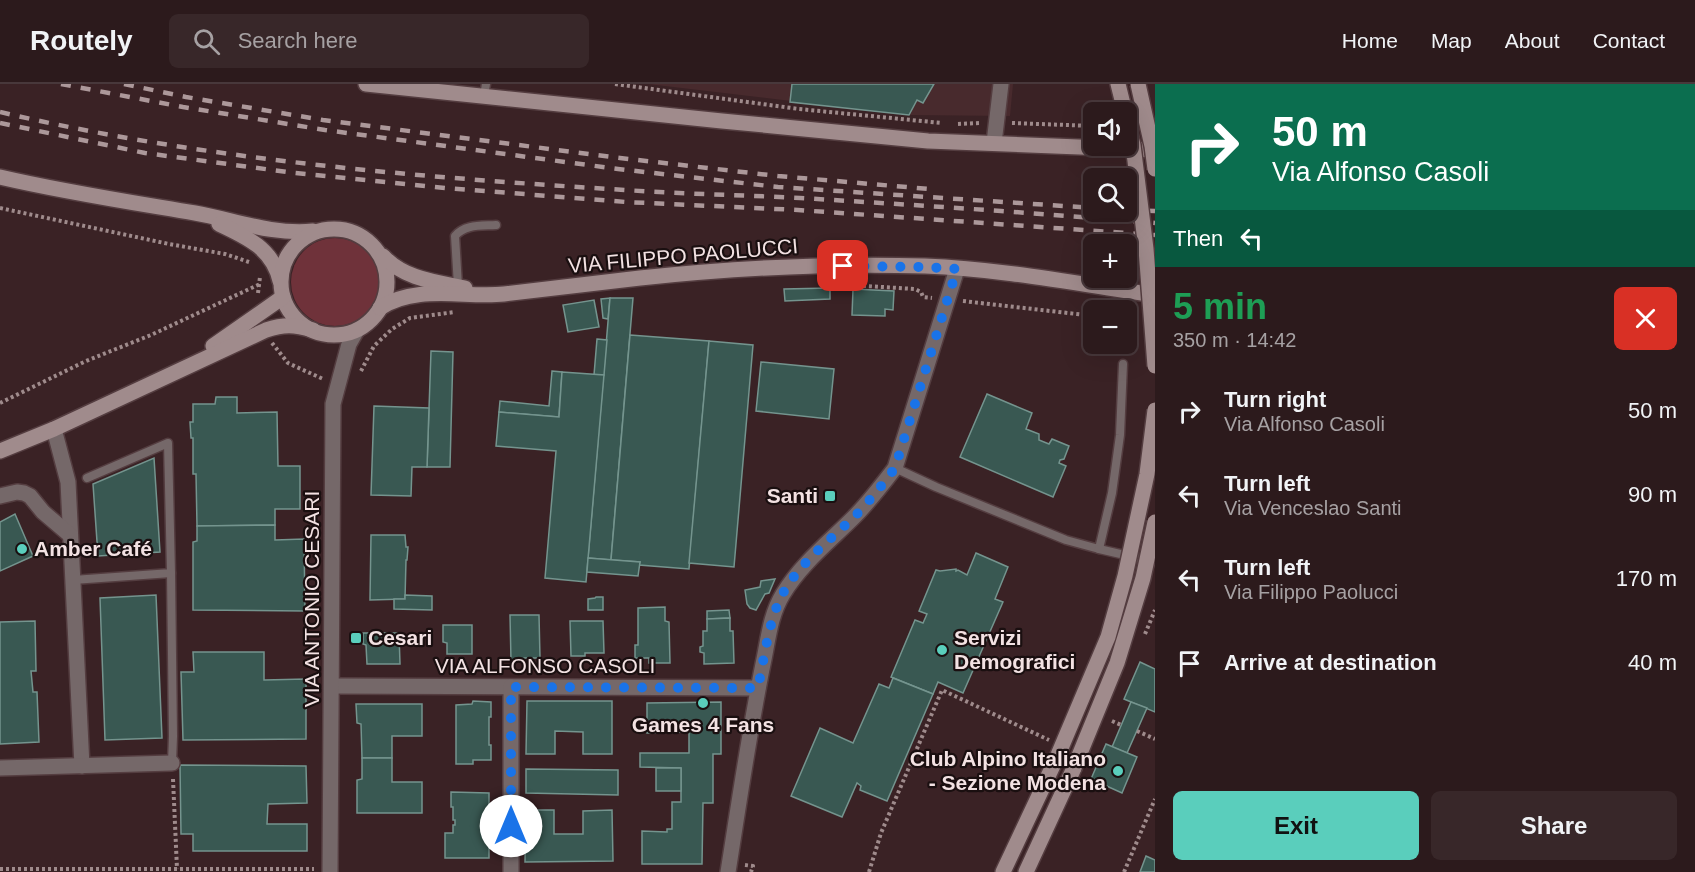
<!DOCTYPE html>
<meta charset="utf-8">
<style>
body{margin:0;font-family:Helvetica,sans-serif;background:#382729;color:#f1f3f6;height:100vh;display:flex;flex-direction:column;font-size:22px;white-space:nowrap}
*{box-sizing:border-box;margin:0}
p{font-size:20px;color:#a6a1a3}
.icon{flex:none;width:33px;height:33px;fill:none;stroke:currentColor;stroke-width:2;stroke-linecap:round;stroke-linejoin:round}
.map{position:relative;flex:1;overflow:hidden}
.details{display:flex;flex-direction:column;background:#2c1a1c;width:540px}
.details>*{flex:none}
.hud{background:#0b6e4f;color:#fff;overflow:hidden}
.controls{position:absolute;left:1083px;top:18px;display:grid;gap:12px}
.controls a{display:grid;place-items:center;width:54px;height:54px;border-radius:9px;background:#2c1a1c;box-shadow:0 6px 24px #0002,0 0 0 2px #48383b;font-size:30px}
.pin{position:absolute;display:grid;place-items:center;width:51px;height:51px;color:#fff;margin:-26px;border-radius:12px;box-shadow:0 3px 9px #0006}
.me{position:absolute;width:66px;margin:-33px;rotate:0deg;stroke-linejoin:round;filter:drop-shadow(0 0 4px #0008)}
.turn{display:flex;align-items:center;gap:21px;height:126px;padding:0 18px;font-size:27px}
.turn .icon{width:78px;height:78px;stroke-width:2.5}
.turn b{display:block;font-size:42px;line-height:51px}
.then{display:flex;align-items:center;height:57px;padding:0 18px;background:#0003;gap:12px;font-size:22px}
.round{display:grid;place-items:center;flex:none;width:63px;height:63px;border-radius:9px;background:#382729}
.headline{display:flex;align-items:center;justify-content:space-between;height:102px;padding:0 18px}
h1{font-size:36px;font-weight:600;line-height:45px;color:#1e9e55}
.primary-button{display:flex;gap:12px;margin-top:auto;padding:12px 18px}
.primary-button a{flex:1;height:69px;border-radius:9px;background:#5acebc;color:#111;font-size:24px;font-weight:600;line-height:69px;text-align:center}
.primary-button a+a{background:#382729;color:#f1f3f6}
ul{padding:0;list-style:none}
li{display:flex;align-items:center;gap:18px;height:84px;padding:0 18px}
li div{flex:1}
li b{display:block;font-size:22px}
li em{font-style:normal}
header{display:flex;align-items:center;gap:36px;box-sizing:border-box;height:84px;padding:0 30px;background:#2c1a1c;border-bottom:2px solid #48383b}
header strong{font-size:28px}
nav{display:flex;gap:33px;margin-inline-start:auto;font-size:21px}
.search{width:420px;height:54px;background:#382729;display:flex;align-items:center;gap:15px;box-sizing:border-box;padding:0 21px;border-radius:9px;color:#a6a1a3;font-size:22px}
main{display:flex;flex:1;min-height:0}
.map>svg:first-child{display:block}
.built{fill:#482a2d}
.green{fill:#6f323a}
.building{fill:#395852;stroke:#74948e;stroke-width:1.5}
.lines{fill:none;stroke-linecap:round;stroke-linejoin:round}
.lane-casing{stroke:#543d40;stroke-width:11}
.street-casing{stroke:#543d40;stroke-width:18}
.secondary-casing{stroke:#543d40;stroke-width:18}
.path{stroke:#9f8b8c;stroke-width:4;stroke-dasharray:3 3;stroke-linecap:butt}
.lane{stroke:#756869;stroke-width:8}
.street{stroke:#756869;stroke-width:15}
.secondary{stroke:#a08b8c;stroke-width:15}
.rail{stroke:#ac989a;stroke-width:4.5;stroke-dasharray:10 10;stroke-linecap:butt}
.secondary-bridge-casing{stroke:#543d40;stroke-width:18;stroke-linecap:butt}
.secondary-bridge{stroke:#a08b8c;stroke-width:15}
.route{stroke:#1a73e8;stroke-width:10;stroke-dasharray:0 18}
.poi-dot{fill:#5acebc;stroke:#1a0f10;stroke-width:2}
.labels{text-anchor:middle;stroke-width:4.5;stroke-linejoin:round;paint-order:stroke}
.street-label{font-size:21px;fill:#f3e2e3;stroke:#1a0f10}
.poi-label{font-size:21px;font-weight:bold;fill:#f3e2e3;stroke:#1a0f10;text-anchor:start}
</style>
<header>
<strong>Routely</strong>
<div class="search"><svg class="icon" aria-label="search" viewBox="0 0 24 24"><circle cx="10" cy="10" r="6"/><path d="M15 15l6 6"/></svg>Search here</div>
<nav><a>Home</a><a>Map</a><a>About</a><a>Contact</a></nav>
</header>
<main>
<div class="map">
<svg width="1155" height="788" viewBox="0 0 1155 788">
<rect width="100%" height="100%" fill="#3a2225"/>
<!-- built -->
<path class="built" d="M648,0H1013L1010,32L909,31Z"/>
<!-- green -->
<circle class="green" cx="335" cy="198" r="44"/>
<!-- building -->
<g class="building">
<path d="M792,0H934L923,19L917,16L909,31L790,18Z"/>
<path d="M830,204V215L785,217L784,205Z"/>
<path d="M853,205L894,207L893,226L885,225V232L852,231Z"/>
<path d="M610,214L608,235L603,234L601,215Z"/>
<path d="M610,214H633L611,476L588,474Z"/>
<path d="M594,216L599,243L568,248L563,221Z"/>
<path d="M630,251L709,257L689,485L639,481L640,478L611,476Z"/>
<path d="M597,255L607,256L604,291H594Z"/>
<path d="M709,257L753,261L734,483L689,479Z"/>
<path d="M431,267L453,268L450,383H427Z"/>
<path d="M761,278L834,285L829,335L756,327Z"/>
<path d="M552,287L562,288L559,333L499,328L500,317L549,322Z"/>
<path d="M562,288L604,291L586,498L545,494L556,367L496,362L499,328L559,333Z"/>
<path d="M987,310L1032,329L1026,345L1039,350V356L1049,360L1052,355L1069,362L1064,375L1060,376L1059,379L1066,382L1053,413L960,373Z"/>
<path d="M216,313H237V329L277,328L278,382H300V425H275V441L197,442L196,390H193V354H191L190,338H193V320H215Z"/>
<path d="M374,322L429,324L427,383H412L411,412L371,411Z"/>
<path d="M154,374L160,468L98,472L93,400Z"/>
<path d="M15,430L33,472L0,487V438Z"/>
<path d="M275,441V456L304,455L305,527L193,526V458L197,457V442Z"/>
<path d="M371,451H405L406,463H408L407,476H406L405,515L370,516Z"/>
<path d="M976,469L1008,483L995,515L1003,518L963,609L938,598L933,610L891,593L915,536L923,539L927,530L919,527L936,486L940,487L956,485V487L958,486L967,491Z"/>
<path d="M588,474L640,478L638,492L587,488Z"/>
<path d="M775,495L769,509L765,510L756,526L750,524L747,520L745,506L760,503L761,497Z"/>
<path d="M156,511L162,654L105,656L100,514Z"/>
<path d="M405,511L432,512V526L394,525V515H405Z"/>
<path d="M596,513H603V526H588V515L595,514Z"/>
<path d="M665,523V537L669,538L670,579H649V574H635V561H638V524Z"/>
<path d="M729,526L730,534L707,535V527Z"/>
<path d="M510,531H539L540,574H524V577H511Z"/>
<path d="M730,534V547H733L734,579L704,580V569L700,568V563L703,562V547H707V535Z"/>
<path d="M35,537L36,587H31L33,608H37L39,658L0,660V538Z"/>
<path d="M570,537H603L604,569H585V572H571Z"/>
<path d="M443,541H472V570H447V559L443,558Z"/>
<path d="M363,549H399L400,580H367L366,561L363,560Z"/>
<path d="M193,568H264V596L306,595V655L183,656L181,588H194Z"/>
<path d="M1140,578L1155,585V628L1124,615Z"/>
<path d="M893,594L933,610L887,717L860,706L861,702L857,699L842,733L791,712L820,644L853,659L879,600L889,604Z"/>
<path d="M473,617L491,618V633H489V661H491V676H473V680H456V621L472,620Z"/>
<path d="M527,617H612V670H583V648L555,647V670H526Z"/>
<path d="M721,618V670H713V719H703L702,780H642V747L667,748V745H672V718H681V684L640,683V669H689V648L647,649V619Z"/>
<path d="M1131,618L1147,624L1127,669L1112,663Z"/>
<path d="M356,620H422V652H392V674H362L361,640L357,639Z"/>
<path d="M1106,660L1137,673L1122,709L1091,695Z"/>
<path d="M362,674H392V698H422V729H357V696L362,695Z"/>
<path d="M180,681L306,682L307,719L268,720L267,740H307V767H193V750H181Z"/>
<rect x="656" y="684" width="25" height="23"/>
<path d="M526,685L618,686V711L526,709Z"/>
<path d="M451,708L489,709V774H445V749H453V741H455V736H453V723H451Z"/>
<path d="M526,726H554V750H583V727L612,726L613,777L525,778Z"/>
<path d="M1146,772L1155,776V788H1140Z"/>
</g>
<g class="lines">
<defs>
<g id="lane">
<path d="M484,12L486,0"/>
<path d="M458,202L455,152C465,140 481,142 496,141"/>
<path d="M895,384L936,403L1066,456L1099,465L1112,409L1120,351L1123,280"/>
<path d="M1099,465L1155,478"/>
<path d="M171,489L173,652L172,679"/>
<path d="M73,496L171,489L168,359L87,394"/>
</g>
<g id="street">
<path d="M994,59L1001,0"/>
<path d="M54,345L68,398L82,682"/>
<path d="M0,412L17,408L24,409L30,412L43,428L70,451"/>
<path d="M333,602L758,604"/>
<path d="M0,684L172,679"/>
<path d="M330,788L333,320L349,260L357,246"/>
<path d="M511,788V603"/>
<path d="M728,788C739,719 749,649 763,580C768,557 770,531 783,510C801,480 829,458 854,433C869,418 882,401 895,384L957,185"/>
</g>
<g id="secondary">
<path d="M366,0L722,37L928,57L1155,66"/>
<path d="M1118,0L1125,28"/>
<path d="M0,93C64,108 130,118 195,129C234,136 272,151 313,147"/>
<path d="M219,140C247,153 273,165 280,197"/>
<circle cx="334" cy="198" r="53"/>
<path d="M383,172C404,195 436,198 465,204"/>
<path d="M380,224C416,200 464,214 504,210C549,205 594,199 640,194C734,184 830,179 925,182C1002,185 1079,200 1155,211"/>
<path d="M213,262L283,213"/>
<path d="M0,367L54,345L266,246C285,240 294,241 313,246"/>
<path d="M1003,788L1058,671"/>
<path d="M1026,788L1074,684"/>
</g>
</defs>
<!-- lane casing -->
<use href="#lane" class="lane-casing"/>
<!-- street casing -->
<use href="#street" class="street-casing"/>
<!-- secondary casing -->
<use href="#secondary" class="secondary-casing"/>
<!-- path -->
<g class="path">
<path d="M615,0L799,25L942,39"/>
<path d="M1012,39L1094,42"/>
<path d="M958,40L981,39"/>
<path d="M0,124L169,160L225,170L249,178"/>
<path d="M833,200L915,205L921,208L923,213L932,214"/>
<path d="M258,209L260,193"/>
<path d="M963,217L1094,232"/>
<path d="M1126,235L1136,237"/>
<path d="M272,259L288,279L323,295"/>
<path d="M361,287L374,262L392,245L410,234L455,228"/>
<path d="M0,319L86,277L151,251L260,200"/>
<path d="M1145,550L1155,526"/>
<path d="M1112,637L1121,641"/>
<path d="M1137,647L1155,655"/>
<path d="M173,695L177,785"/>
<path d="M745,781L753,782L751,788"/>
<path d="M0,785H314"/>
<path d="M869,788L881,749L942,606L1049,656"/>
<path d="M1124,788L1155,715"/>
</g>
<!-- lane -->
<use href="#lane" class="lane"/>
<!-- street -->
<use href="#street" class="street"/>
<!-- secondary -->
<use href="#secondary" class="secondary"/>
<!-- rail -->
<g class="rail">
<path d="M61,0L183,23L325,46L618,85L778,103L1094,124"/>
<path d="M124,0L186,13L323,36L620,74L778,92L929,105"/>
<path d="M0,28C205,76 415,93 625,106C683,110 741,111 800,114C918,121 1037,129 1155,139"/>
<path d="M0,39L145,69L295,89L446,104L626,118L798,126L1155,151"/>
<path d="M1126,126L1155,127"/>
</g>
<defs>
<g id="secondary-bridge">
<path d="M1138,0L1152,62L1155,85"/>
<path d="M1126,34L1133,61L1146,165L1155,282"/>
<path d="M1058,671L1108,553L1125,492L1147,390L1155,326"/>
<path d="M1074,684L1117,579L1143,494L1155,438"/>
</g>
</defs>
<!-- secondary-bridge casing -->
<use href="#secondary-bridge" class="secondary-bridge-casing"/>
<!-- secondary-bridge -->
<use href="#secondary-bridge" class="secondary-bridge"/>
</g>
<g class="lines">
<!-- route -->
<path class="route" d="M511,742V603L758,604C764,575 768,542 780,515C796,482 828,458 854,433C869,418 882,401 895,384L957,185L927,183L843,182"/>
</g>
<!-- markers -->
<g class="poi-dot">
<rect x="824" y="406" width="12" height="12" rx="3"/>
<circle cx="22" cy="465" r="6"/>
<rect x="350" y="548" width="12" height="12" rx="3"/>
<circle cx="942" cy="566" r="6"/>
<circle cx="703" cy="619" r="6"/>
<circle cx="1118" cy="687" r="6"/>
</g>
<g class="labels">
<!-- street labels -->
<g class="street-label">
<text transform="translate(683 172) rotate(-5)" y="7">VIA FILIPPO PAOLUCCI</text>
<text transform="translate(312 515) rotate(-90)" y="7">VIA ANTONIO CESARI</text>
<text x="545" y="589">VIA ALFONSO CASOLI</text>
</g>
<!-- poi labels -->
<g class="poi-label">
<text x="818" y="419" text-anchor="end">Santi</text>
<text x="34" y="472">Amber Café</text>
<text x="368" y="561">Cesari</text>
<text x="954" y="561">Servizi<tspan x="954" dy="24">Demografici</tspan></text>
<text x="703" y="648" text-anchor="middle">Games 4 Fans</text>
<text x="1106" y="682" text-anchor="end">Club Alpino Italiano<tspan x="1106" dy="24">- Sezione Modena</tspan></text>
</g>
</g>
</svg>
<div class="controls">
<a><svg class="icon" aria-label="sound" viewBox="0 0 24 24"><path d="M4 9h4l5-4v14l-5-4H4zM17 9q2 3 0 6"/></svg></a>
<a><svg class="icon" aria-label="search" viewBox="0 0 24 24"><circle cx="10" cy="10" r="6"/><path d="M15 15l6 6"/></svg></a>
<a>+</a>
<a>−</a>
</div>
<div class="pin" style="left:843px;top:182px;background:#d93025"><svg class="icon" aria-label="arrive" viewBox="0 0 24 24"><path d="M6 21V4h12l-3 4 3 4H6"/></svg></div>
<svg class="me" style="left:511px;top:742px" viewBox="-20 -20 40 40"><circle r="19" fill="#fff"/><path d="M0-13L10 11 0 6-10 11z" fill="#1a73e8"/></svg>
</div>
<section class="details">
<div class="hud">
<div class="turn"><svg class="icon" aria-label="right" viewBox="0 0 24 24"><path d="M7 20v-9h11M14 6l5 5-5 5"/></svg><div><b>50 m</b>Via Alfonso Casoli</div></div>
<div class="then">Then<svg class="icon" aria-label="left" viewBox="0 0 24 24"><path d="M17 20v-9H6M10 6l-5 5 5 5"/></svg></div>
</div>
<div class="headline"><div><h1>5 min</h1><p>350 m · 14:42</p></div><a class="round" style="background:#d93025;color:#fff"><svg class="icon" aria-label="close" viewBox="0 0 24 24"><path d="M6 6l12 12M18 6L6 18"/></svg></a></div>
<ul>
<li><svg class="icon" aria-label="right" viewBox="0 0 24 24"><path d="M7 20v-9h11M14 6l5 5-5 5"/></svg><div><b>Turn right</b><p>Via Alfonso Casoli</p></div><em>50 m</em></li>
<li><svg class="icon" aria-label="left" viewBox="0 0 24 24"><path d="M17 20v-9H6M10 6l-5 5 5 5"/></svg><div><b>Turn left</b><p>Via Venceslao Santi</p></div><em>90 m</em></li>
<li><svg class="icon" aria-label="left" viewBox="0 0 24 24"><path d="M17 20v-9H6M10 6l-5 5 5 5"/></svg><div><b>Turn left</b><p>Via Filippo Paolucci</p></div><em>170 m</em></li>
<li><svg class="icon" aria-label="arrive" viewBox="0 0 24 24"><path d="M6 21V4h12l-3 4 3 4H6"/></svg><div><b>Arrive at destination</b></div><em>40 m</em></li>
</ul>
<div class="primary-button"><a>Exit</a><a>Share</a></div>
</section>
</main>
